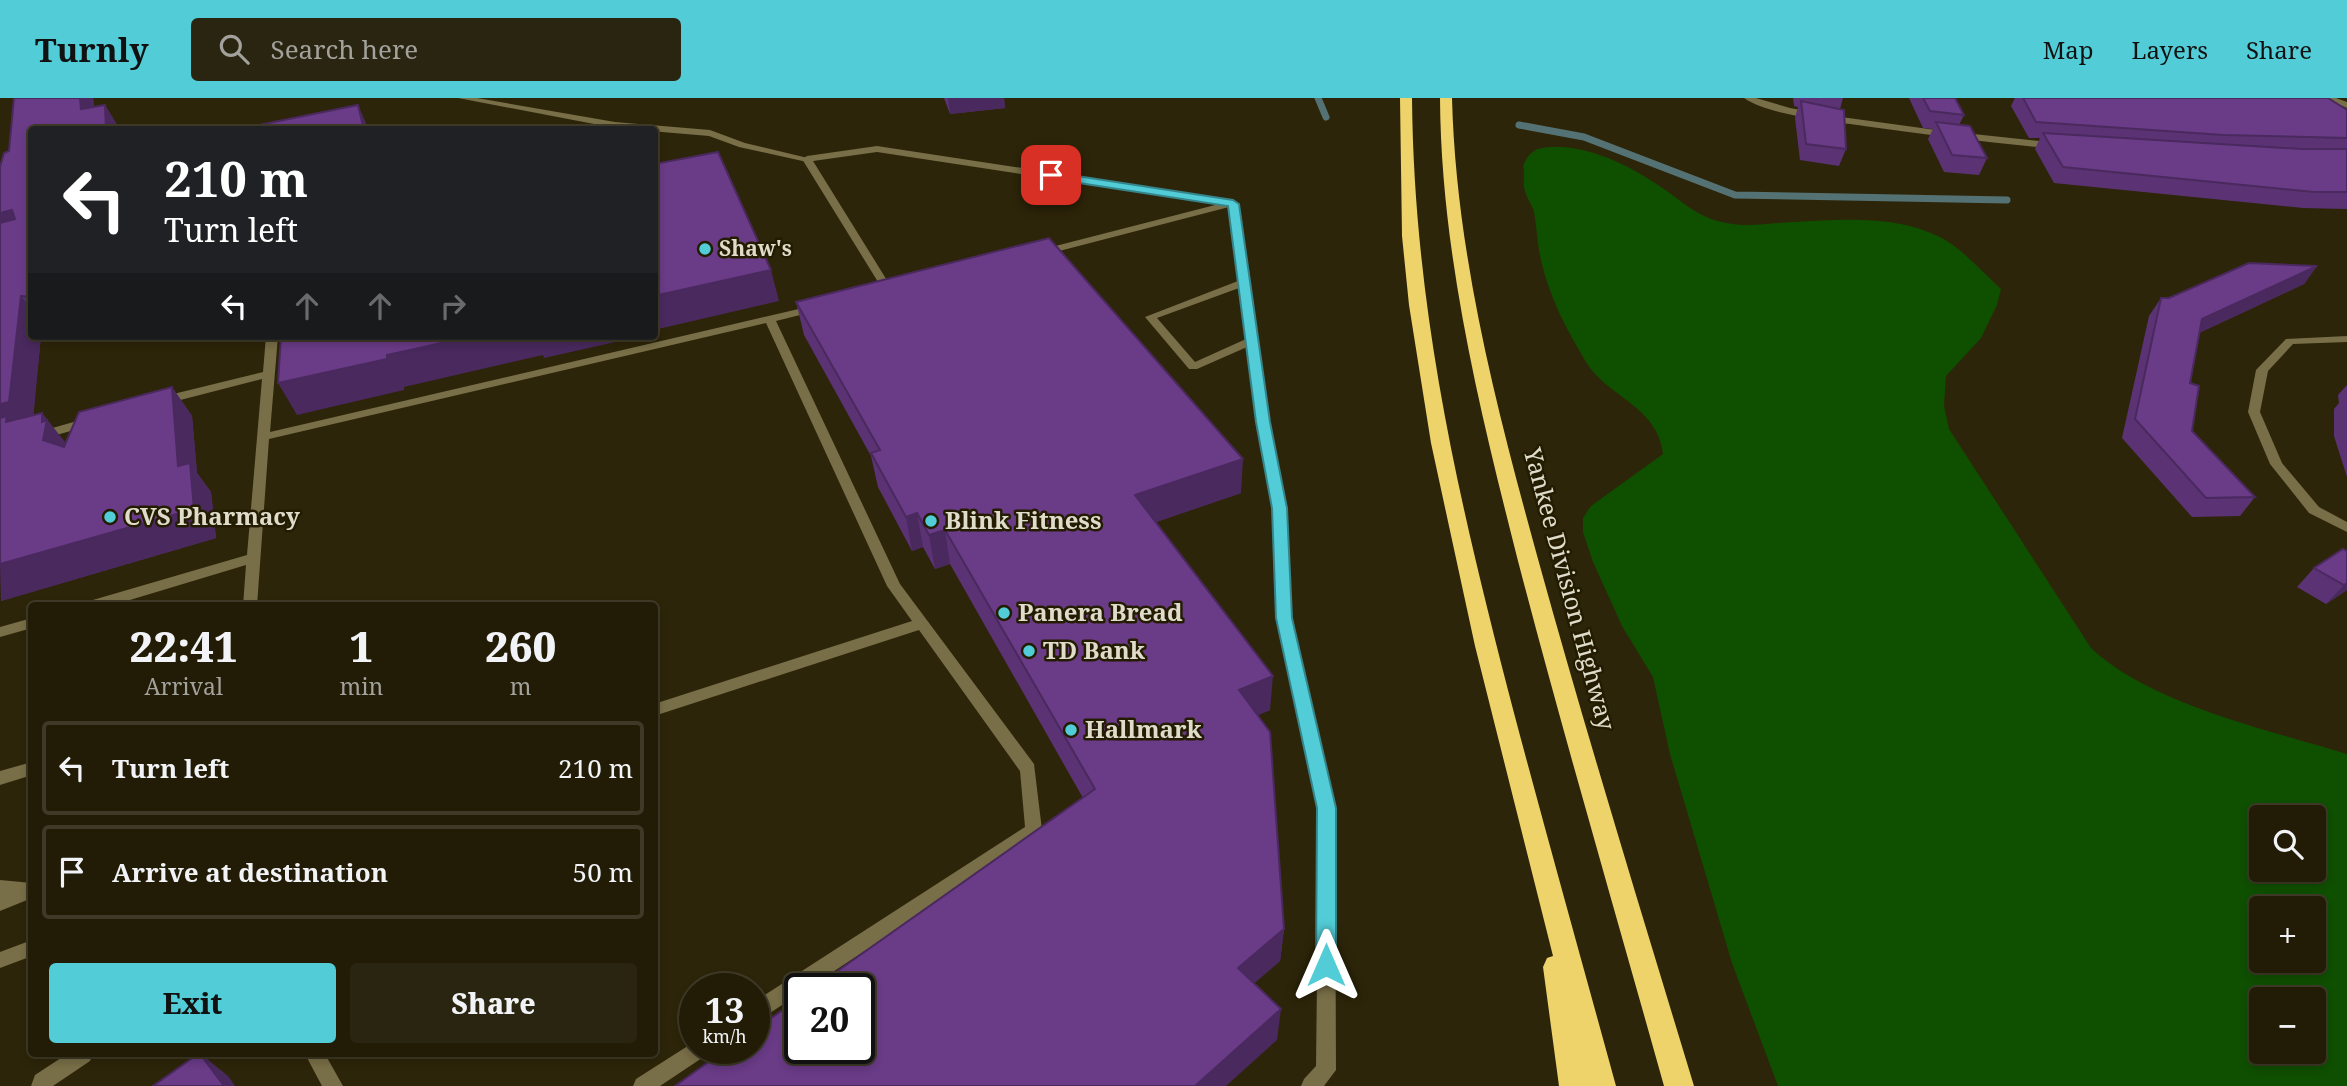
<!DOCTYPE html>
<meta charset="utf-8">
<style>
body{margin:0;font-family:"Noto Serif",serif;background:#2a2511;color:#f1f3f6;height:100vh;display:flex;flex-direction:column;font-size:26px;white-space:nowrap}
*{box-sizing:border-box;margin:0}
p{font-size:23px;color:#a2a19b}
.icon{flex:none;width:38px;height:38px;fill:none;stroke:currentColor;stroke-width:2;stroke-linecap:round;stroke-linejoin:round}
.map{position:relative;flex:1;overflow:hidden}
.details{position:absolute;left:28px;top:504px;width:630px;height:455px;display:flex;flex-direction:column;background:#221c07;border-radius:7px;box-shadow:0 4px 10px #0003,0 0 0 2px #3f3a28}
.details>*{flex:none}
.top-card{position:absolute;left:28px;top:28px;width:630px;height:214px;border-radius:7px;box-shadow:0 4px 10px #0003,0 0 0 2px #3f3a28;background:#202124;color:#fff;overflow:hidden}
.fabs{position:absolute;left:2249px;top:707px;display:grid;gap:14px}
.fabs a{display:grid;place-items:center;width:77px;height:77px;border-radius:7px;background:#221c07;box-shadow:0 4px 10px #0003,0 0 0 2px #3f3a28;font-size:35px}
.speed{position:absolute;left:679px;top:875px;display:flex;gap:14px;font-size:35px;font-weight:700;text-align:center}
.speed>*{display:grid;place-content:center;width:91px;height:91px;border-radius:50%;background:#221c07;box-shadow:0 4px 10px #0003,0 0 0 2px #3f3a28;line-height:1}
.speed small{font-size:18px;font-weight:400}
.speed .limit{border:4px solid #111;border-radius:10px;background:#fff;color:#111}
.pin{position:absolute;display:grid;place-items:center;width:60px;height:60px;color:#fff;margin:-30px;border-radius:14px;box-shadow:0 4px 10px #0006}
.me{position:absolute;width:77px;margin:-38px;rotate:0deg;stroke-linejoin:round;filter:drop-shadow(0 0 5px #0008)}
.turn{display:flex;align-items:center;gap:24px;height:147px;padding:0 21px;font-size:32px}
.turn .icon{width:91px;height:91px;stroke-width:2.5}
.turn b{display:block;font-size:49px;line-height:60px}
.lanes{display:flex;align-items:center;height:66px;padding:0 21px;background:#0003;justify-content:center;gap:35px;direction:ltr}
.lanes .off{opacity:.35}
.eta{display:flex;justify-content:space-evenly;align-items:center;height:119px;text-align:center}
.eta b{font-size:42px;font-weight:800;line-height:49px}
.action{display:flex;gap:14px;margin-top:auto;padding:14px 21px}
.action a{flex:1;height:80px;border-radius:7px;background:#52ccd6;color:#111;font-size:28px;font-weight:800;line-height:80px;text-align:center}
.action a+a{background:#2a2511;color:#f1f3f6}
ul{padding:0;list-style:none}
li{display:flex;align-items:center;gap:21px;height:94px;margin:0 14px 10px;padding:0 7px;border:4px solid #3f3a28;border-radius:7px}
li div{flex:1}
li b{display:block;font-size:26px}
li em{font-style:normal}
header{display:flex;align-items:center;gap:42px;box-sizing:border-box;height:98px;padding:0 35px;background:#52ccd6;color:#111}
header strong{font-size:33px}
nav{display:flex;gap:38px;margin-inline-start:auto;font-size:24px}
.search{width:490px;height:63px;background:#2a2511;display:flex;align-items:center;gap:18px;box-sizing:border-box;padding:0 24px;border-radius:7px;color:#a2a19b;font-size:26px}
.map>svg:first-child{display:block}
.green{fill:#0f4f00;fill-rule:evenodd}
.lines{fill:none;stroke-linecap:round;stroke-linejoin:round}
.stream{stroke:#547274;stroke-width:7}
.service{fill:#786e47;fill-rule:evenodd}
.minor{fill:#786e47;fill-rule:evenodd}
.motorway{fill:#eed36b;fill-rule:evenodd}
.wall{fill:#5b3374}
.shaded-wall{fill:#4a295e}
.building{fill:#6a3b87;stroke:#4a295e;stroke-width:2}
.route{fill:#52ccd6;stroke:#35858b;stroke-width:2}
.poi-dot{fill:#52ccd6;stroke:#231c01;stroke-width:2.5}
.labels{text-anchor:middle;stroke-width:5;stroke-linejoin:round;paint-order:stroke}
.far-poi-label{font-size:21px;font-weight:bold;fill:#e0dccb;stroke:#231c01;text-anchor:start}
.poi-label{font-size:24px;font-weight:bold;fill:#e0dccb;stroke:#231c01;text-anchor:start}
.street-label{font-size:24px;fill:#e0dccb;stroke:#231c01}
</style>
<header>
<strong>Turnly</strong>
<div class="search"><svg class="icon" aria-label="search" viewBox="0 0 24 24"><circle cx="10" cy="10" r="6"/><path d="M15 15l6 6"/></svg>Search here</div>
<nav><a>Map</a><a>Layers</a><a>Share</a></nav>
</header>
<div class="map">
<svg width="2347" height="988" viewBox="0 0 2347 988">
<rect width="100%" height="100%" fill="#2d2509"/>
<!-- green -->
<path class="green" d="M1563,49C1598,52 1632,69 1661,89C1679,101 1693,115 1714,122C1741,131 1766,125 1793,124C1840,121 1897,117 1940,139C1963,151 1982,174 2001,191L1997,207L1981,240L1946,278L1944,308L1949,331L2091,550C2150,606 2269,632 2347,656V988H1778L1732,865L1670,656L1653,579L1622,528L1593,464L1583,434V420L1591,408L1663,356C1658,308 1607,299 1586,264C1567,232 1549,199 1541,162C1537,146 1537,130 1534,114C1532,106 1525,98 1524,89C1523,82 1525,76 1523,68C1531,48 1543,49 1563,49ZM2261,719H2314V772H2261ZM2261,810H2314V863H2261ZM2261,901H2314V954H2261Z"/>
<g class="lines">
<!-- stream -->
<g class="stream">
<path d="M1318,0L1326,19"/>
<path d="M1519,27L1584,39L1735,97L2007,102"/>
</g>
<!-- service -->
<g class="service">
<path d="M877,48L1233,102L1238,105L1269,324L1287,410L1291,520L1335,710L1336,972L1324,988H1301L1304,981L1316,968L1319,710L1277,520L1273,410L1257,324L1247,249L1197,271H1189L1145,219L1238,183L1229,109L1040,158L1036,157V153L1219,106L877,54L813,63L893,192L888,195L883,192L802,61L807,58ZM1239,190L1246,241L1195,264L1157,220Z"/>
<path d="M816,207L820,208V212L776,223L900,486L1034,666L1042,732L1040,737L807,891H800V895L761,921L754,924V904L1025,729L1020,673L919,532L654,618V606L912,523L887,488L766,225L269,341L257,508H243L246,467L110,508H84L86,504L247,457L262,281L161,307L155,303L157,300L263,274L266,238H278L270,334Z"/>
<path d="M91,319L97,323L95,326L39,342L33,338L35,335Z"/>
<path d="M32,520V530L0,539V529Z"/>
<path d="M32,664V677L0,687V673Z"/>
<path d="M0,782L32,785V800L0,813Z"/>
<path d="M32,842V858L0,870V854Z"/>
<path d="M694,944L695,950H710L708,956L660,988H633L636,981Z"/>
<path d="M67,956H93L90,963L53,988H31L35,977Z"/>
<path d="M305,956H325L343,988H322Z"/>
</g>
<!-- minor -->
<g class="minor">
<path d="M458,0H477L615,24L710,32L745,45L812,61L807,64L739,49L709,38L615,30Z"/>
<path d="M1744,0H1756L1790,10L1834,18L1936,32L2057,45L2062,48L2057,51C1992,45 1928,37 1864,28C1832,23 1770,18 1744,0Z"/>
<path d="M2324,0H2336L2347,4V10Z"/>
<path d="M2347,238V244L2293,246L2268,273L2260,314L2282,365L2319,409L2347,424V434L2309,415L2270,366L2248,314L2256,272L2286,241Z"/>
</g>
<!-- motorway -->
<g class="motorway">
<path d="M1400,0H1412C1414,215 1460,408 1514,615C1547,739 1582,864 1616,988H1559L1543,869L1547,860L1553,858L1475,548L1431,345L1409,207L1402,138Z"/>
<path d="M1440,0H1452C1456,156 1497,312 1538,461C1587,638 1641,813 1694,988H1664C1615,813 1564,639 1518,463C1480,313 1441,156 1440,0Z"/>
</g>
</g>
<!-- wall -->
<g class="wall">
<path d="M14,0H93L94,9L105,7L120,32H32V238H41L33,317L42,315L65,345L79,314L172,289L192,318L197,375L211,394L216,440L1,503L0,69L4,55L9,53Z"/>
<path d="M944,0H1004L1005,10L950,16Z"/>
<path d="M1793,0H1843L1840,11L1846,51L1839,68L1800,62L1795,20L1798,9L1794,8Z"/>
<path d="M1909,0H1955L1964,17L1959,27L1987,60L1979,77L1944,74L1928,41L1933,31L1923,30Z"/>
<path d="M2015,0H2328L2347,12V111L2303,110L2054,85L2035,51L2040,40H2029L2011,8Z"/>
<path d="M2317,168L2304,186L2199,235L2190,285L2192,333L2255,399L2240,418L2192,419L2122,340L2149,218L2161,200H2169Z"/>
<path d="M796,204L1241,395L1156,424L1270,612L1258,617L1284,831L1280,863L1254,885L1277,942L1083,700L950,466L935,471L923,449L912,453L878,389L871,358L804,237Z"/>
<path d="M2347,287V379L2334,338V311L2339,305L2338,297Z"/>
<path d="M2347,453V492L2326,506L2297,489L2314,470Z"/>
</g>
<!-- shaded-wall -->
<g class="shaded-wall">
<path d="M80,0H93L97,32L81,11Z"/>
<path d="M948,0H1004L1005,10L950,16Z"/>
<path d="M105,7L120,32H106Z"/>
<path d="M358,7L369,32H364Z"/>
<path d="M12,112L32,139L0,134V115Z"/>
<path d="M2317,168L2304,186L2190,239L2202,221Z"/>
<path d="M771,172L779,203L654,232V198Z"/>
<path d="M21,198L32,212V238H41L32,333L0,342V306Z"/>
<path d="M473,238H638V239L544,260L543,257L404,289V292L297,317L278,285L387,257Z"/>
<path d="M172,289L192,318L197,375L211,394L216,440L1,503L0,466L178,368Z"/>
<path d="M42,315L65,344L70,352L43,342Z"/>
<path d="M1243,361L1241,395L1136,431L1135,397Z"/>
<path d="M917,415L923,449L912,453L906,419Z"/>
<path d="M945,432L950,466L935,471L929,437Z"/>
<path d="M2347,485V492L2326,506L2344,487Z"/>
<path d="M1273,578L1270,612L1237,626L1239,592Z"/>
<path d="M1284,831L1280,863L1236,901L1238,870Z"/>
<path d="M1281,911L1277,942L1226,988H1195Z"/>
<path d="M201,956L228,978L235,988H224Z"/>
</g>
<!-- building -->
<g class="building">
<path d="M14,0H80L81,11L105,7L106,32H32V199L21,198L9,304L0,306V125L15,121L12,112L0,115V69L4,55L9,53Z"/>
<path d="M1923,0H1955L1964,17L1930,13Z"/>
<path d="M2023,0H2328L2347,12V40L2223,37L2036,24Z"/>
<path d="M1801,3L1844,12L1846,51L1806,46Z"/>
<path d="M358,7L364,32H254V28Z"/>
<path d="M1936,24L1970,28L1987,60L1952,57Z"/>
<path d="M2043,35L2302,51H2347V94H2314L2063,69Z"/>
<path d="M718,54L771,172L654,198V64L655,66Z"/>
<path d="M1049,140L1243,361L1135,397L1273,578L1239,592L1270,634L1284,831L1238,870L1281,911L1195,988H675L728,950H754V932L800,900V950H859V891H812L1095,691L945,432L929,437L917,415L906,419L871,355L880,352L796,204Z"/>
<path d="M2249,165L2317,168L2202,221L2190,285L2199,288L2192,333L2255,399L2206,400L2135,321L2161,200H2169Z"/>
<path d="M281,238H473L387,257V261L278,285Z"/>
<path d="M172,289L178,368L190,365L194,411L0,466V320L7,318L6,324L42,315V324L47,322L43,342L64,349L79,314Z"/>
<path d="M2343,451L2347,453V485L2344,487L2314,470Z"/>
<path d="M198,956H200L224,988H153Z"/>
</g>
<!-- route -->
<path class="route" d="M1051,74L1233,102L1239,106L1270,324L1287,410L1292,520L1336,710V867L1333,874L1326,877L1319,874L1316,867L1317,710L1276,520L1272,410L1256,324L1228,108L1047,80L1046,77Z"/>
<!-- markers -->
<g class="poi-dot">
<circle cx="705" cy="151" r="7"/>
<circle cx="110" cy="419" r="7"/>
<circle cx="931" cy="423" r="7"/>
<circle cx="1004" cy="515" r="7"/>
<circle cx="1029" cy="553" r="7"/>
<circle cx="1071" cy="632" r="7"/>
</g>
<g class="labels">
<!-- far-poi labels -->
<g class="far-poi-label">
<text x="719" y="158">Shaw's</text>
</g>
<!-- poi labels -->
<g class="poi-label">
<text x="124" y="427">CVS Pharmacy</text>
<text x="945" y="431">Blink Fitness</text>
<text x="1018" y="523">Panera Bread</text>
<text x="1043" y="561">TD Bank</text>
<text x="1085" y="640">Hallmark</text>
</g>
<!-- street labels -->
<g class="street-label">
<text transform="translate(1569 491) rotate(75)" y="8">Yankee Division Highway</text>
</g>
</g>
</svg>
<div class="fabs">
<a><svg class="icon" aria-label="search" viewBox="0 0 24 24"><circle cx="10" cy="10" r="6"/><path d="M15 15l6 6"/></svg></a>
<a>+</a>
<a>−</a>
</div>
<div class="speed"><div>13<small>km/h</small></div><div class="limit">20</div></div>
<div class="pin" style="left:1051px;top:77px;background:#d93025"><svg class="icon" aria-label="arrive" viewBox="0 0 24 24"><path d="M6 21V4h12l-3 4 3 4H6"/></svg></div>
<svg class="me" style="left:1326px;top:867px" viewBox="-20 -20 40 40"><path d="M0-17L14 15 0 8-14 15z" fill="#52ccd6" stroke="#fff" stroke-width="4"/></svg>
<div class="top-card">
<div class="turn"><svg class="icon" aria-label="left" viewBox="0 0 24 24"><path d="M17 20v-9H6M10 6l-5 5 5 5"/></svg><div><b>210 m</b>Turn left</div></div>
<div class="lanes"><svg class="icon" aria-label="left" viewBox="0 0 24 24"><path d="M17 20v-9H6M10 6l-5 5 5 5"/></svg><svg class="icon off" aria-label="ahead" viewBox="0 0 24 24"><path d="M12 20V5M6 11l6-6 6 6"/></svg><svg class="icon off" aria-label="ahead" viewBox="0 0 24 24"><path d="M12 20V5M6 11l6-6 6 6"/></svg><svg class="icon off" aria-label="right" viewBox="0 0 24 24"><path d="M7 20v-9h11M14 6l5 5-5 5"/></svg></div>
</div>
<section class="details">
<div class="eta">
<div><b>22:41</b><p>Arrival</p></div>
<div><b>1</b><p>min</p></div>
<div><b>260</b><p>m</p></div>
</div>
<ul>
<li><svg class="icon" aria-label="left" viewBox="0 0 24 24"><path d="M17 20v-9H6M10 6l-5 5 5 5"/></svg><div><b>Turn left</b></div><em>210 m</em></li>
<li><svg class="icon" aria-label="arrive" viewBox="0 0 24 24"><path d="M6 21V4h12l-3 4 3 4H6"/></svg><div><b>Arrive at destination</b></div><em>50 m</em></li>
</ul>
<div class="action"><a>Exit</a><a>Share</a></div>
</section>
</div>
